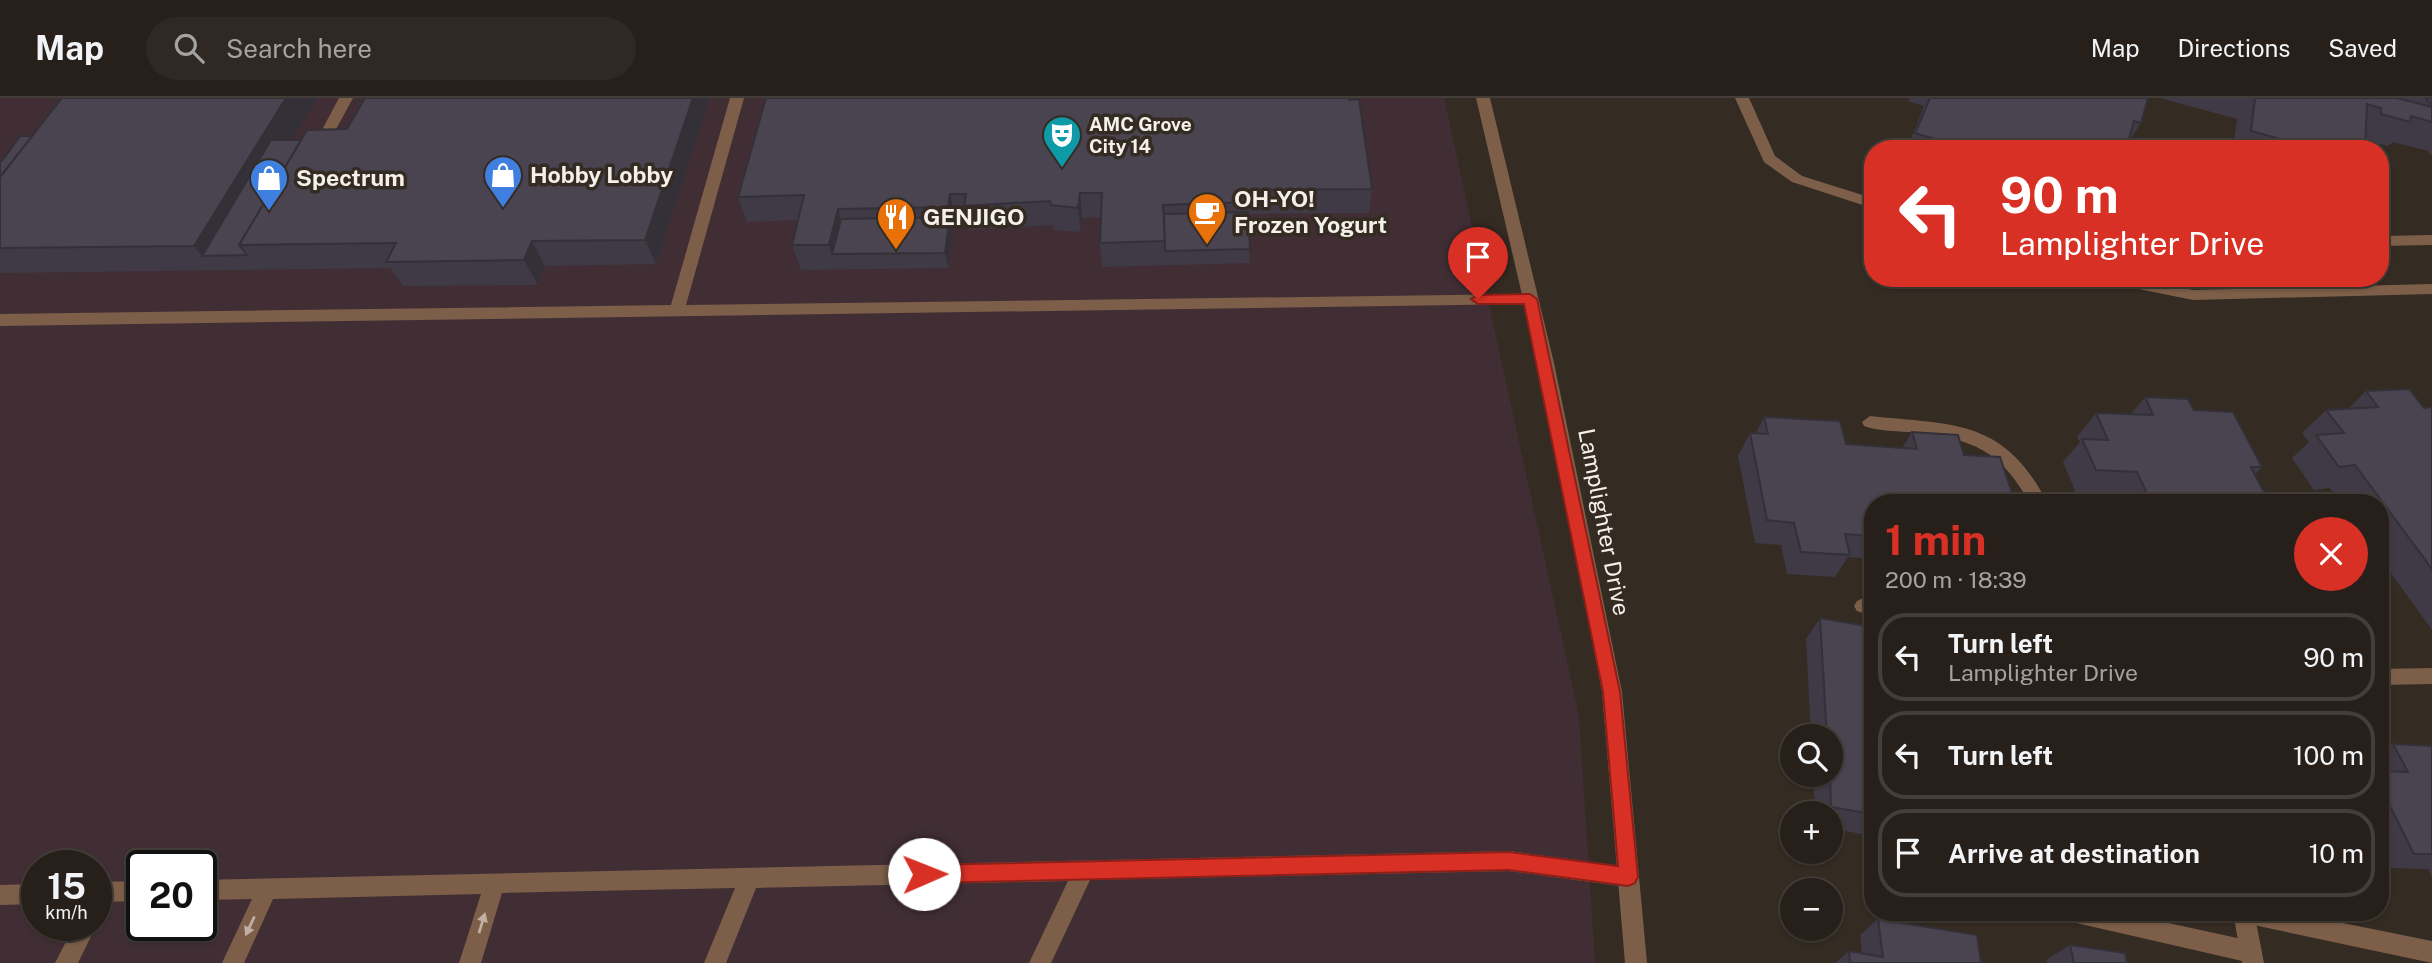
<!DOCTYPE html>
<meta charset="utf-8">
<style>
body{margin:0;font-family:"Public Sans",sans-serif;background:#2f2823;color:#f1f3f6;height:100vh;display:flex;flex-direction:column;font-size:26px;white-space:nowrap}
*{box-sizing:border-box;margin:0}
p{font-size:23px;color:#a4a3a2}
.icon{flex:none;width:38px;height:38px;fill:none;stroke:currentColor;stroke-width:2;stroke-linecap:round;stroke-linejoin:round}
.map{position:relative;flex:1;overflow:hidden}
.panel{position:absolute;left:1864px;top:396px;width:525px;height:427px;display:flex;flex-direction:column;background:#27201a;border-radius:28px;box-shadow:0 2px 5px #0004,0 0 0 2px #433e39}
.panel>*{flex:none}
.top-card{position:absolute;left:1864px;top:42px;width:525px;height:147px;border-radius:28px;box-shadow:0 2px 5px #0004,0 0 0 2px #433e39;background:#d93025;color:#fff;overflow:hidden}
.tools{position:absolute;left:1780px;top:626px;display:grid;gap:14px}
.tools a{display:grid;place-items:center;width:63px;height:63px;border-radius:50%;background:#27201a;box-shadow:0 2px 5px #0004,0 0 0 2px #433e39;font-size:35px}
.speed{position:absolute;left:21px;top:752px;display:flex;gap:14px;font-size:35px;font-weight:700;text-align:center}
.speed>*{display:grid;place-content:center;width:91px;height:91px;border-radius:50%;background:#27201a;box-shadow:0 2px 5px #0004,0 0 0 2px #433e39;line-height:1}
.speed small{font-size:18px;font-weight:400}
.speed .limit{border:4px solid #111;border-radius:10px;background:#fff;color:#111}
.pin{position:absolute;display:grid;place-items:center;width:60px;height:60px;color:#fff;margin:-72px -30px;border-radius:50% 50% 50% 0;rotate:-45deg;box-shadow:0 0 7px #0007}
.pin .icon{rotate:45deg}
.me{position:absolute;width:77px;margin:-38px;rotate:89deg;stroke-linejoin:round;filter:drop-shadow(0 0 5px #0008)}
.turn{display:flex;align-items:center;gap:24px;height:147px;padding:0 21px;font-size:32px}
.turn .icon{width:91px;height:91px;stroke-width:2.5}
.turn b{display:block;font-size:49px;line-height:60px}
.round{display:grid;place-items:center;flex:none;width:74px;height:74px;border-radius:37px;background:#2f2823}
.overview{display:flex;align-items:center;justify-content:space-between;height:119px;padding:0 21px}
h1{font-size:42px;font-weight:700;line-height:52px;color:#d93025}
ul{padding:0;list-style:none}
li{display:flex;align-items:center;gap:21px;height:88px;margin:0 14px 10px;padding:0 7px;border:4px solid #433e39;border-radius:28px}
li div{flex:1}
li b{display:block;font-size:26px}
li em{font-style:normal}
header{display:flex;align-items:center;gap:42px;box-sizing:border-box;height:98px;padding:0 35px;background:#27201a;border-bottom:2px solid #433e39}
header strong{font-size:33px}
nav{display:flex;gap:38px;margin-inline-start:auto;font-size:24px}
.search{width:490px;height:63px;background:#2f2823;display:flex;align-items:center;gap:18px;box-sizing:border-box;padding:0 24px;border-radius:38px;color:#a4a3a2;font-size:26px}
.map>svg:first-child{display:block}
.commercial{fill:#412e35;fill-rule:evenodd}
.lines{fill:none;stroke-linecap:round;stroke-linejoin:round}
.service{fill:#7d5f49;fill-rule:evenodd}
.minor{fill:#7d5f49;fill-rule:evenodd}
.wall{fill:#3f3a45}
.shaded-wall{fill:#333038}
.building{fill:#494450;stroke:#333038;stroke-width:2}
.oneway{fill:#c0afa2}
.route{fill:#d93025;stroke:#8d1f18;stroke-width:2}
.labels{text-anchor:middle;stroke-width:7;stroke-linejoin:round;paint-order:stroke}
.far-poi-label{font-size:19px;font-weight:bold;fill:#f6f0ea;stroke:#342b22;text-anchor:start}
.poi-label{font-size:23px;font-weight:bold;fill:#f6f0ea;stroke:#342b22;text-anchor:start}
.street-label{font-size:23px;fill:#f6f0ea;stroke:#342b22}
</style>
<header>
<strong>Map</strong>
<div class="search"><svg class="icon" aria-label="search" viewBox="0 0 24 24"><circle cx="10" cy="10" r="6"/><path d="M15 15l6 6"/></svg>Search here</div>
<nav><a>Map</a><a>Directions</a><a>Saved</a></nav>
</header>
<div class="map">
<svg width="2432" height="865" viewBox="0 0 2432 865">
<rect width="100%" height="100%" fill="#342b22"/>
<!-- commercial -->
<path class="commercial" d="M0,0H1444L1579,618L1595,865H0ZM37,768H96V828H37ZM142,768H201V828H142Z"/>
<g class="lines">
<!-- service -->
<g class="service">
<path d="M339,0H353L335,33H325L323,30Z"/>
<path d="M730,0H744L686,207L1530,196L1538,201L1530,206L0,228V216L671,207Z"/>
<path d="M1735,0H1749L1775,58L1802,78L1872,100V110L1792,84L1764,64Z"/>
<path d="M2432,137V147L2380,148V138Z"/>
<path d="M2102,180H2136L2193,192L2432,186V196L2193,202L2109,185Z"/>
<path d="M1870,318C1954,327 2003,320 2047,404H2029C1999,349 1968,340 1908,334C1894,333 1878,333 1864,328L1862,324Z"/>
<path d="M1863,500L1872,502V518L1857,513L1854,508L1857,503Z"/>
<path d="M1509,753L1628,769L1635,772L1638,779L1635,786L1628,789L1509,773L1090,782L1051,865H1029L1068,783L756,790L726,865H704L735,790L502,795L481,865H459L481,796L273,801L244,865H222L252,801L201,802V782Z"/>
<path d="M142,783V803L96,804V784Z"/>
<path d="M37,786V806L0,807V787Z"/>
<path d="M2061,814H2118L2251,843L2259,846L2262,854L2259,862L2251,865L2072,824L2065,821Z"/>
<path d="M2234,814H2288L2432,843V865L2244,825L2237,822Z"/>
<path d="M74,828H96L78,865H55Z"/>
</g>
<!-- minor -->
<g class="minor">
<path d="M1476,0H1490L1554,265L1622,594L1647,865H1625L1602,594L1538,265Z"/>
<path d="M2432,570V586L2380,587V571Z"/>
<path d="M2233,814H2254L2264,865H2242Z"/>
</g>
</g>
<!-- wall -->
<g class="wall">
<path d="M710,0L656,166L545,168L538,187L403,188L390,170L0,175V63L301,42L347,31Z"/>
<path d="M766,0L1372,91L1369,115L1248,116L1250,165L1102,169L1100,145L1101,119L1082,120L1081,134L1054,132L1053,127L969,132L966,121H955L948,170L801,172L792,147L798,122L747,124L738,99Z"/>
<path d="M1910,0H2148L2141,25L2128,45L2126,51H1907L1924,8L1908,3Z"/>
<path d="M2160,0H2397L2401,1L2402,0H2432V58L2428,53L2393,44L2388,48L2365,42V51H2233L2237,21Z"/>
<path d="M2366,293L2424,310L2432,309V532L2380,460V404H2340L2330,390L2314,392L2292,360L2309,344L2302,335L2326,312L2349,310Z"/>
<path d="M2145,299L2194,312L2262,369L2255,376L2269,404H2120L2117,397L2076,395L2063,364L2080,344L2077,339L2096,315L2130,317Z"/>
<path d="M1764,319L1846,346L1902,350L1912,334L1958,337L1872,404V461L1848,459L1835,479L1787,476L1781,447L1755,445L1738,358L1750,335H1756Z"/>
<path d="M1820,520L1872,529V738L1830,730V716H1815L1813,677H1830V639H1811L1806,541Z"/>
<path d="M2393,646L2432,648V779L2428,771L2388,770L2380,755V655Z"/>
<path d="M1878,821L1981,865H1835L1849,853L1862,856L1860,837Z"/>
<path d="M2070,847L2127,865H2047L2046,862Z"/>
</g>
<!-- shaded-wall -->
<g class="shaded-wall">
<path d="M286,0H317L223,158H202L194,148Z"/>
<path d="M693,0H710L656,166L645,142Z"/>
<path d="M1080,95L1082,120L1081,134L1078,110Z"/>
<path d="M950,96L955,121L953,133L948,109Z"/>
<path d="M838,111L845,135L832,156L829,147Z"/>
<path d="M950,119L953,133L948,170L945,155Z"/>
<path d="M532,143L545,168L538,187L524,162Z"/>
</g>
<!-- building -->
<g class="building">
<path d="M62,0H286L194,148L0,150V79Z"/>
<path d="M365,0H693L645,142L532,143L524,162L386,164L396,145L239,147L307,32L347,31Z"/>
<path d="M766,0H1348L1349,2L1359,1L1372,91L1248,92L1249,104L1163,107L1165,143L1100,145L1102,95H1080L1078,110L1051,107L1050,103L964,108L966,96H950L948,109L838,111L829,147H792L804,97L738,99Z"/>
<path d="M1930,0H2148L2141,25L2134,23L2126,51H1968L1915,35Z"/>
<path d="M2255,0H2397L2432,9V24L2411,18L2410,24L2381,16V10L2367,6L2365,51H2318L2251,33Z"/>
<path d="M2426,0H2432V7Z"/>
<path d="M20,38H32L0,79V63H2Z"/>
<path d="M271,42H301L239,147L247,157L202,158Z"/>
<path d="M1248,114L1250,151L1165,153L1164,116Z"/>
<path d="M950,119L945,155L832,156L841,121Z"/>
<path d="M2409,291L2424,310L2432,309V471L2355,367L2339,369L2316,337L2344,335L2326,312L2378,309L2366,293Z"/>
<path d="M2145,299L2188,301L2194,312L2233,314L2262,369H2251L2269,404H2151L2137,374L2096,372L2082,341L2108,342L2096,315L2153,317Z"/>
<path d="M1764,319L1840,323L1846,346L1917,351L1912,334L1958,337L1964,357L2000,359L2015,404H1872V438L1845,436L1850,457L1801,454L1794,425L1767,422L1750,335L1768,336Z"/>
<path d="M1820,520L1872,529V716L1831,709L1830,677V639H1827Z"/>
<path d="M2393,646L2432,648V756H2414L2380,688V673L2408,674Z"/>
<path d="M1878,821L1977,837L1981,865H1850L1849,853L1883,859Z"/>
<path d="M2070,847L2125,855L2127,865H2074Z"/>
</g>
<!-- one-way arrows -->
<defs><path id="oneway-solid" d="M-6-.8H1V-3.2L6.5 0L1 3.2V.8H-6Z" transform="scale(1.75)"/></defs>
<g class="oneway">
<use href="#oneway-solid" transform="translate(482 825) rotate(-73)"/>
<use href="#oneway-solid" transform="translate(250 828) rotate(115)"/>
</g>
<!-- route -->
<path class="route" d="M1530,196L1537,201L1620,594L1638,779L1635,785L1628,788L1509,772L924,785L918,782L915,776L918,770L924,767L1509,754L1618,768L1603,594L1524,206H1478L1471,201L1478,197Z"/>
<!-- icons -->
<defs>
<symbol id="theatre-pin" viewBox="-11 -11 22 30"><path d="M0 17L-7.5 6A9.5 9.5 0 1 1 7.5 6Z" fill="#0f9aa8" stroke="#342b22"/><path d="M-5-5.5Q0-4 5-5.5V0Q5 5 0 6Q-5 5-5 0ZM-3.3-2.5H-1v1.5H-3.3ZM1-2.5H3.3v1.5H1ZM-2.8 1Q0 5.5 2.8 1Z" fill="#fff"/></symbol>
<symbol id="shop-pin" viewBox="-11 -11 22 30"><path d="M0 17L-7.5 6A9.5 9.5 0 1 1 7.5 6Z" fill="#3f7fe0" stroke="#342b22"/><path d="M-5-2.5h2.3a2.7 3.5 0 0 1 5.4 0H5L5.5 6h-11ZM-1.5-2.5h3a1.5 2.3 0 0 0-3 0Z" fill="#fff"/></symbol>
<symbol id="cafe-pin" viewBox="-11 -11 22 30"><path d="M0 17L-7.5 6A9.5 9.5 0 1 1 7.5 6Z" fill="#e8710a" stroke="#342b22"/><path d="M-5.5-4.5H6V0H3Q3 3.5 0 3.5H-2.5Q-5.5 3.5-5.5 0ZM3-3.2v2h1.7v-2ZM-6 4.5H4V6H-6Z" fill="#fff"/></symbol>
<symbol id="restaurant-pin" viewBox="-11 -11 22 30"><path d="M0 17L-7.5 6A9.5 9.5 0 1 1 7.5 6Z" fill="#e8710a" stroke="#342b22"/><path d="M-5-6h1v4h1v-4h1v4h1v-4h1v5L-1.5 .5V6h-2V.5L-5-1ZM5-6V6H3V1.5H1.5Q1.5-4 5-6Z" fill="#fff"/></symbol>
</defs>
<g fill-rule="evenodd">
<use href="#theatre-pin" x="1040" y="15" width="44" height="60"/>
<use href="#shop-pin" x="481" y="55" width="44" height="60"/>
<use href="#shop-pin" x="247" y="58" width="44" height="60"/>
<use href="#cafe-pin" x="1185" y="92" width="44" height="60"/>
<use href="#restaurant-pin" x="874" y="97" width="44" height="60"/>
</g>
<g class="labels">
<!-- far-poi labels -->
<g class="far-poi-label">
<text x="1089" y="33">AMC Grove<tspan x="1089" dy="22">City 14</tspan></text>
</g>
<!-- poi labels -->
<g class="poi-label">
<text x="530" y="85">Hobby Lobby</text>
<text x="296" y="88">Spectrum</text>
<text x="1234" y="109">OH-YO!<tspan x="1234" dy="26">Frozen Yogurt</tspan></text>
<text x="923" y="127">GENJIGO</text>
</g>
<!-- street labels -->
<g class="street-label">
<text transform="translate(1604 424) rotate(79)" y="8">Lamplighter Drive</text>
</g>
</g>
</svg>
<div class="tools">
<a><svg class="icon" aria-label="search" viewBox="0 0 24 24"><circle cx="10" cy="10" r="6"/><path d="M15 15l6 6"/></svg></a>
<a>+</a>
<a>−</a>
</div>
<div class="speed"><div>15<small>km/h</small></div><div class="limit">20</div></div>
<div class="pin" style="left:1478px;top:201px;background:#d93025"><svg class="icon" aria-label="arrive" viewBox="0 0 24 24"><path d="M6 21V4h12l-3 4 3 4H6"/></svg></div>
<svg class="me" style="left:924px;top:776px" viewBox="-20 -20 40 40"><circle r="19" fill="#fff"/><path d="M0-13L10 11 0 6-10 11z" fill="#d93025"/></svg>
<div class="top-card">
<div class="turn"><svg class="icon" aria-label="left" viewBox="0 0 24 24"><path d="M17 20v-9H6M10 6l-5 5 5 5"/></svg><div><b>90 m</b>Lamplighter Drive</div></div>
</div>
<section class="panel">
<div class="overview"><div><h1>1 min</h1><p>200 m · 18:39</p></div><a class="round" style="background:#d93025;color:#fff"><svg class="icon" aria-label="close" viewBox="0 0 24 24"><path d="M6 6l12 12M18 6L6 18"/></svg></a></div>
<ul>
<li><svg class="icon" aria-label="left" viewBox="0 0 24 24"><path d="M17 20v-9H6M10 6l-5 5 5 5"/></svg><div><b>Turn left</b><p>Lamplighter Drive</p></div><em>90 m</em></li>
<li><svg class="icon" aria-label="left" viewBox="0 0 24 24"><path d="M17 20v-9H6M10 6l-5 5 5 5"/></svg><div><b>Turn left</b></div><em>100 m</em></li>
<li><svg class="icon" aria-label="arrive" viewBox="0 0 24 24"><path d="M6 21V4h12l-3 4 3 4H6"/></svg><div><b>Arrive at destination</b></div><em>10 m</em></li>
</ul>
</section>
</div>
